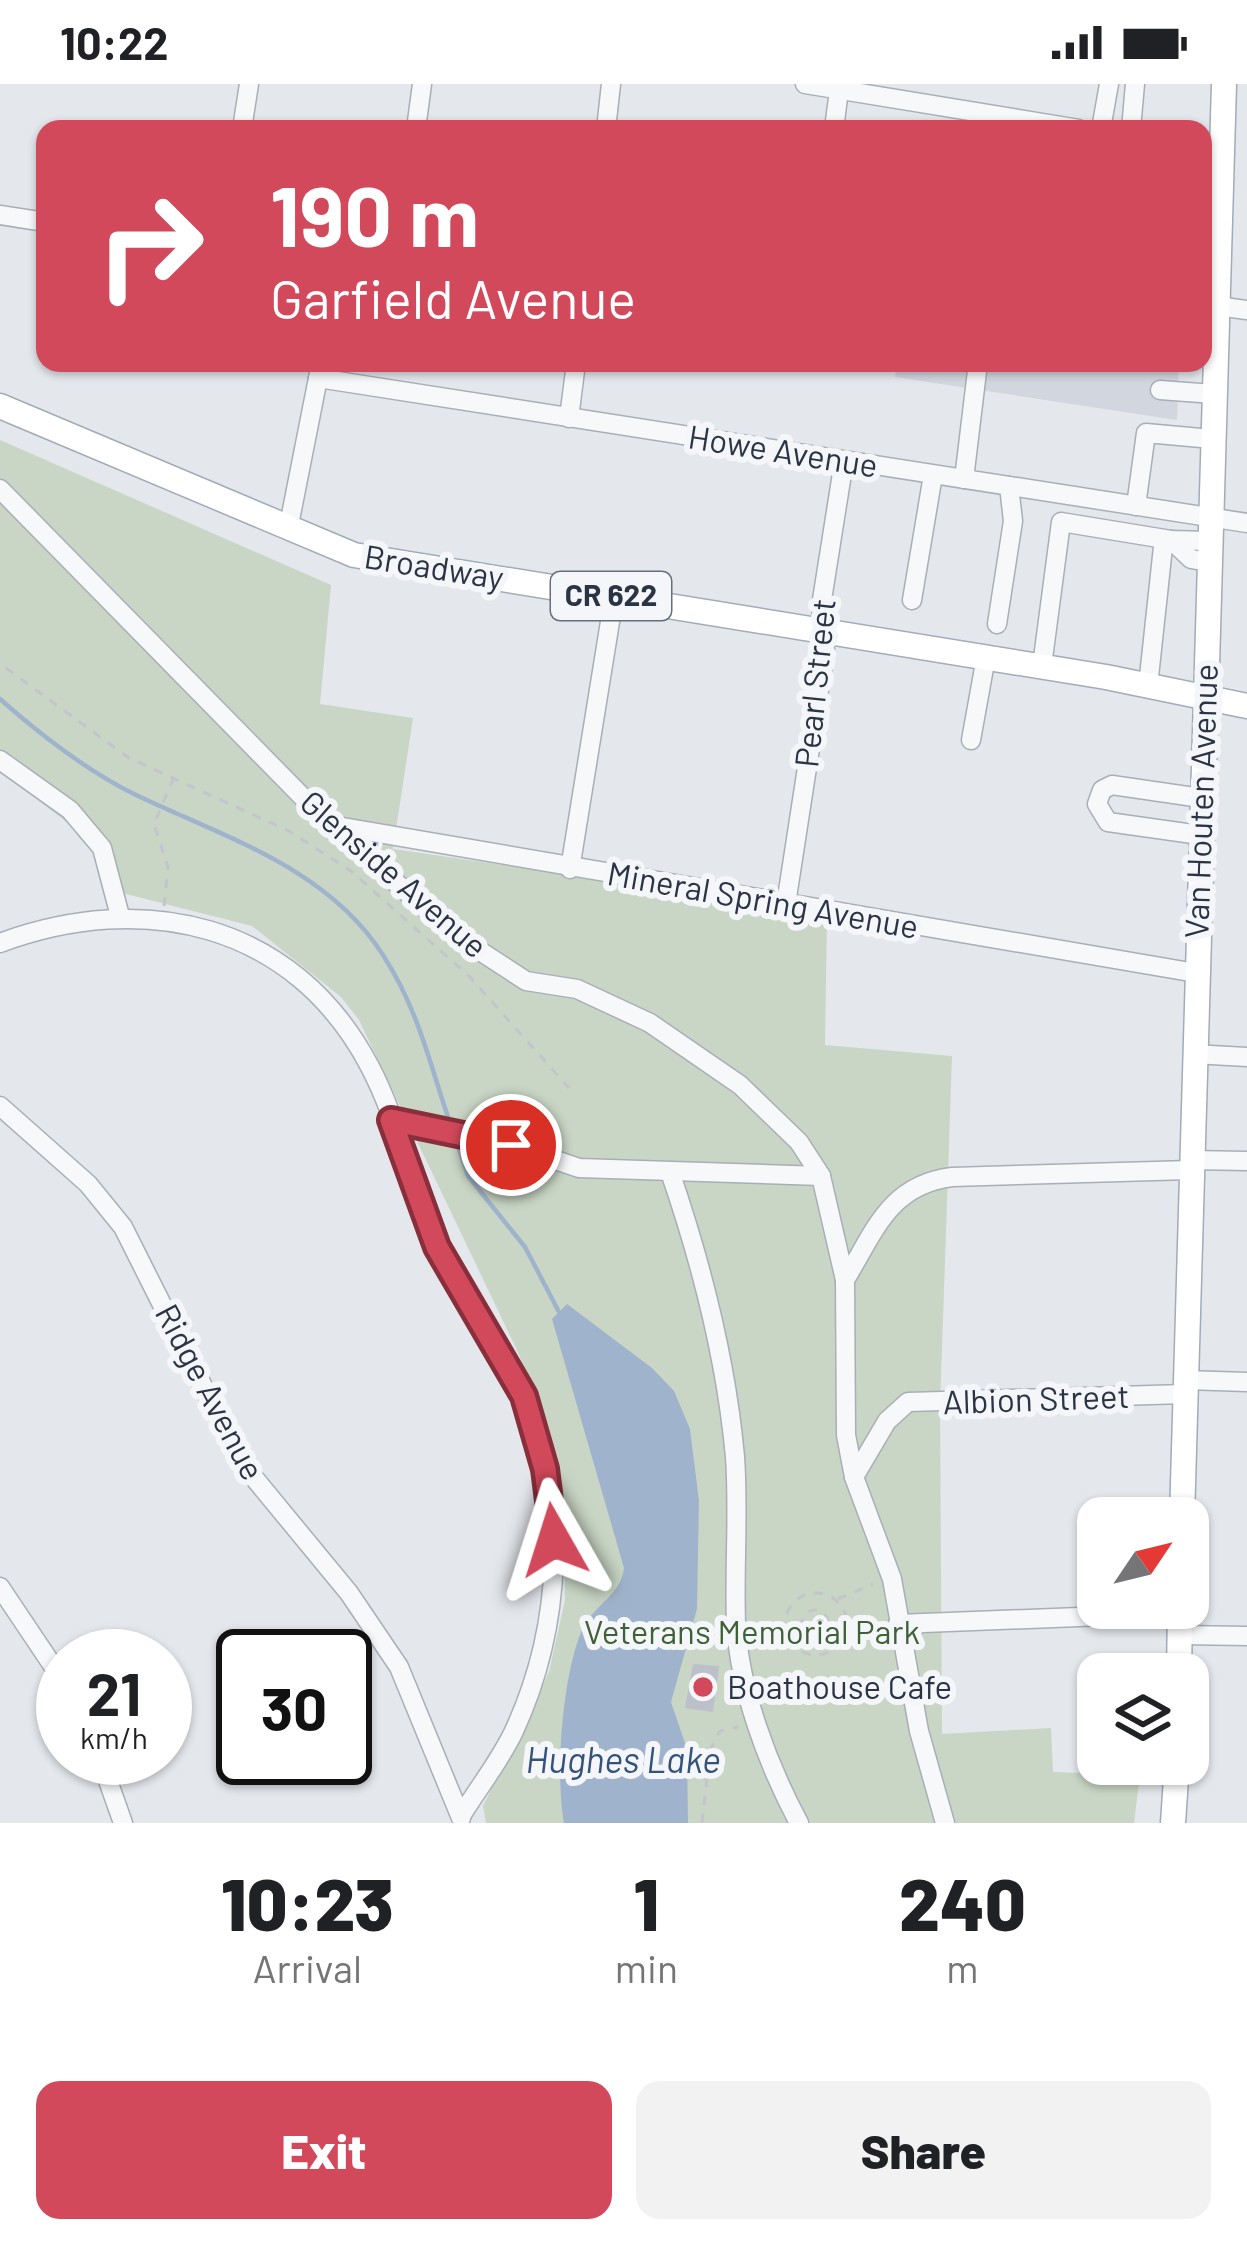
<!DOCTYPE html>
<style>
body{margin:0;font-family:Barlow,sans-serif;background:#f2f2f2;color:#202124;height:100vh;display:flex;flex-direction:column;font-size:45px;white-space:nowrap}
*{box-sizing:border-box;margin:0}
p{font-size:39px;color:#757577}
.icon{flex:none;width:66px;height:66px;fill:none;stroke:currentColor;stroke-width:2;stroke-linecap:round;stroke-linejoin:round}
.map{position:relative;height:1739px;overflow:hidden}
.side{display:flex;flex-direction:column;background:#fff;flex:1}
.side>*{flex:none}
.guide{position:absolute;left:36px;top:36px;width:1176px;height:252px;border-radius:24px;box-shadow:0 3px 9px #0004;background:#d1495b;color:#fff;overflow:hidden}
.needle{width:78px;rotate:55deg}
.buttons{position:absolute;left:1077px;top:1413px;display:grid;gap:24px}
.buttons a{display:grid;place-items:center;width:132px;height:132px;border-radius:24px;background:#fff;box-shadow:0 3px 9px #0004;font-size:60px}
.speed{position:absolute;left:36px;top:1545px;display:flex;gap:24px;font-size:60px;font-weight:700;text-align:center}
.speed>*{display:grid;place-content:center;width:156px;height:156px;border-radius:50%;background:#fff;box-shadow:0 3px 9px #0004;line-height:1}
.speed small{font-size:30px;font-weight:400}
.speed .limit{border:6px solid #111;border-radius:18px;background:#fff;color:#111}
.pin{position:absolute;display:grid;place-items:center;width:102px;height:102px;color:#fff;margin:-51px;border:6px solid #fff;border-radius:50%;box-shadow:0 3px 12px #0007}
.me{position:absolute;width:132px;margin:-66px;rotate:354deg;stroke-linejoin:round;filter:drop-shadow(0 0 9px #0008)}
.turn{display:flex;align-items:center;gap:42px;height:252px;padding:0 36px;font-size:54px}
.turn .icon{width:156px;height:156px;stroke-width:2.5}
.turn b{display:block;font-size:84px;line-height:102px}
.eta{display:flex;justify-content:space-evenly;align-items:center;height:204px;text-align:center}
.eta b{font-size:72px;font-weight:800;line-height:84px}
.button{display:flex;gap:24px;margin-top:auto;padding:24px 36px}
.button a{flex:1;height:138px;border-radius:24px;background:#d1495b;color:#fff;font-size:48px;font-weight:800;line-height:138px;text-align:center}
.button a+a{background:#f2f2f2;color:#202124}
.status{display:flex;justify-content:space-between;align-items:center;height:84px;padding:0 60px;background:#fff;direction:ltr}
.status svg{height:33px;fill:currentColor}
.map>svg:first-child{display:block}
.built{fill:#d2d6de}
.green{fill:#c9d6c5}
.water{fill:#9fb4cc}
.lines{fill:none;stroke-linecap:round;stroke-linejoin:round}
.stream{stroke:#9fb4cc;stroke-width:4.5}
.building{fill:#bbc0ca}
.minor-casing{stroke:#a9aeb7;stroke-width:21}
.major-casing{stroke:#a3abb8;stroke-width:27}
.path{stroke:#c2c5cb;stroke-width:3;stroke-dasharray:9 9;stroke-linecap:butt}
.minor{stroke:#f7f8fa;stroke-width:18}
.major{stroke:#fff;stroke-width:24}
.route-casing{stroke:#882f3b;stroke-width:30}
.route{stroke:#d1495b;stroke-width:21}
.poi-dot{fill:#d1495b;stroke:#f4f6f9;stroke-width:4.5}
.labels{text-anchor:middle;stroke-width:12;stroke-linejoin:round;paint-order:stroke}
.shield{fill:#f4f6f9;stroke:#676e7b;stroke-width:3}
.shield-label{font-size:30px;font-weight:bold;fill:#2b3445}
.street-label{font-size:33px;fill:#2b3445;stroke:#f4f6f9}
.park-label{font-size:33px;fill:#3f6138;stroke:#f4f6f9}
.poi-label{font-size:33px;fill:#2b3445;stroke:#f4f6f9;text-anchor:start}
.water-label{font-size:36px;font-style:italic;fill:#34527a;stroke:#f4f6f9}
</style>
<div class="status"><b>10:22</b><svg viewBox="0 0 49 12"><path d="M0 12V9h3v3zM5 12V6h3v6zM10 12V3h3v9zM15 12V0h3v12zM26 1h20v11H26zM47 4h2v5h-2z"/></svg></div>
<div class="map">
<svg width="1247" height="1739" viewBox="0 0 1247 1739">
<rect width="100%" height="100%" fill="#e4e7ec"/>
<!-- built -->
<path class="built" d="M897,279H1179L1177,336L895,293Z"/>
<!-- green -->
<path class="green" d="M0,356L331,501L320,620L413,634L393,765L827,828L825,961L952,972L940,1322L942,1650L1051,1644L1053,1688L1140,1691L1134,1739H486L483,1722L549,1588L565,1516L564,1434L549,1345L516,1264L359,936L341,913L252,842L122,809L94,759L0,687Z"/>
<!-- water -->
<path class="water" d="M567,1220L652,1284L674,1307L690,1345L699,1417L697,1525L671,1618L687,1665L688,1739H564C555,1691 562,1589 583,1544C595,1520 621,1511 624,1484L552,1235Z"/>
<g class="lines">
<!-- stream -->
<g class="stream">
<path d="M0,615C38,649 89,688 134,710C223,753 327,783 383,871C419,927 429,978 450,1039"/>
<path d="M456,1056L468,1092L525,1163L559,1228"/>
</g>
</g>
<!-- building -->
<path class="building" d="M693,1580L719,1582L713,1628L685,1624Z"/>
<g class="lines">
<defs>
<g id="minor">
<path d="M805,0L1079,45"/>
<path d="M242,45L249,0"/>
<path d="M416,45L422,0"/>
<path d="M606,45L611,0"/>
<path d="M834,45L839,6"/>
<path d="M1101,45L1109,0"/>
<path d="M1131,45L1135,0"/>
<path d="M0,131L45,138"/>
<path d="M1217,222L1247,226"/>
<path d="M318,294L1247,439"/>
<path d="M1160,306L1214,310"/>
<path d="M569,334L576,279"/>
<path d="M964,395L978,279"/>
<path d="M0,405L330,741L457,852L526,897L577,905L650,939L740,1001L799,1058L821,1092L845,1196L846,1351L854,1393L892,1495L919,1647L945,1739"/>
<path d="M1136,422L1146,349L1212,355"/>
<path d="M288,446L321,279"/>
<path d="M1171,456L1191,475L1208,478"/>
<path d="M912,516L933,391"/>
<path d="M997,540L1013,437L1009,402"/>
<path d="M1042,582L1061,438L1171,456L1209,457"/>
<path d="M1148,602L1163,463L1171,456"/>
<path d="M971,656L986,573"/>
<path d="M0,676L70,726L102,764L120,832"/>
<path d="M331,741L1196,889"/>
<path d="M1200,751L1108,738L1097,720L1102,706L1112,701L1201,714"/>
<path d="M570,785L614,513"/>
<path d="M786,820L825,567L821,522L844,377"/>
<path d="M0,859C143,806 293,838 369,981C399,1037 411,1102 436,1160C459,1213 500,1256 523,1310C569,1416 562,1543 514,1647C500,1677 478,1704 461,1732"/>
<path d="M1193,970L1247,973"/>
<path d="M0,1022L88,1100L123,1143L241,1378L349,1509L399,1583L461,1734"/>
<path d="M391,1036L511,1061L579,1084L821,1092"/>
<path d="M1190,1076L1247,1077"/>
<path d="M670,1088C702,1181 726,1274 735,1373C739,1428 734,1484 736,1539C739,1605 768,1681 799,1739"/>
<path d="M845,1196C875,1147 889,1101 952,1093L1190,1086"/>
<path d="M1185,1296L1247,1298"/>
<path d="M854,1393L887,1337L908,1318L1185,1310"/>
<path d="M0,1503L63,1597"/>
<path d="M898,1540L1180,1529"/>
<path d="M1180,1551L1247,1552"/>
<path d="M100,1674L123,1739"/>
</g>
<g id="major">
<path d="M0,322L354,471L1106,593L1247,622"/>
<path d="M1182,1434L1224,0"/>
<path d="M1179,1590L1180,1524"/>
<path d="M1173,1739L1177,1680"/>
</g>
</defs>
<!-- minor casing -->
<use href="#minor" class="minor-casing"/>
<!-- major casing -->
<use href="#major" class="major-casing"/>
<!-- path -->
<g class="path">
<path d="M6,584L129,674L289,747L351,787L469,892L569,1004"/>
<path d="M164,822L168,783L154,740L173,695"/>
<circle cx="816" cy="1540" r="31"/>
<path d="M838,1515L873,1500"/>
<circle cx="815" cy="1539" r="13"/>
<path d="M755,1543L799,1539"/>
<path d="M702,1739L710,1666L720,1647L738,1643"/>
</g>
<!-- minor -->
<use href="#minor" class="minor"/>
<!-- major -->
<use href="#major" class="major"/>
</g>
<g class="lines">
<defs>
<path id="route" d="M511,1061L391,1036L437,1163L524,1312L545,1385L554,1456"/>
</defs>
<!-- route casing -->
<use href="#route" class="route-casing"/>
<!-- route -->
<use href="#route" class="route"/>
</g>
<!-- markers -->
<circle class="poi-dot" cx="703" cy="1603" r="12"/>
<g class="labels">
<!-- shield labels -->
<rect class="shield" x="551" y="488" width="120" height="48" rx="9"/>
<g class="shield-label">
<text x="611" y="522">CR 622</text>
</g>
<!-- street labels -->
<g class="street-label">
<text transform="translate(783 367) rotate(9)" y="12">Howe Avenue</text>
<text transform="translate(434 483) rotate(9)" y="12">Broadway</text>
<text transform="translate(815 599) rotate(-84)" y="12">Pearl Street</text>
<text transform="translate(1201 717) rotate(-88)" y="12">Van Houten Avenue</text>
<text transform="translate(394 790) rotate(41)" y="12">Glenside Avenue</text>
<text transform="translate(763 816) rotate(10)" y="12">Mineral Spring Avenue</text>
<text transform="translate(210 1308) rotate(62)" y="12">Ridge Avenue</text>
<text transform="translate(1036 1315) rotate(-2)" y="12">Albion Street</text>
</g>
<!-- park labels -->
<g class="park-label">
<text x="752" y="1560">Veterans Memorial Park</text>
</g>
<!-- poi labels -->
<g class="poi-label">
<text x="727" y="1615">Boathouse Cafe</text>
</g>
<!-- water labels -->
<g class="water-label">
<text x="623" y="1689">Hughes Lake</text>
</g>
</g>
</svg>
<div class="buttons">
<a><svg class="needle" viewBox="-14 -14 28 28"><path d="M0-13l5 13h-10z" fill="#e53935"/><path d="M0 13l5-13h-10z" fill="#757577"/></svg></a>
<a><svg class="icon" aria-label="layers" viewBox="0 0 24 24"><path d="M12 4l9 5-9 5-9-5zM3 14l9 5 9-5"/></svg></a>
</div>
<div class="speed"><div>21<small>km/h</small></div><div class="limit">30</div></div>
<div class="pin" style="left:511px;top:1061px;background:#d93025"><svg class="icon" aria-label="arrive" viewBox="0 0 24 24"><path d="M6 21V4h12l-3 4 3 4H6"/></svg></div>
<svg class="me" style="left:554px;top:1456px" viewBox="-20 -20 40 40"><path d="M0-17L14 15 0 8-14 15z" fill="#d1495b" stroke="#fff" stroke-width="4"/></svg>
<div class="guide">
<div class="turn"><svg class="icon" aria-label="right" viewBox="0 0 24 24"><path d="M7 20v-9h11M14 6l5 5-5 5"/></svg><div><b>190 m</b>Garfield Avenue</div></div>
</div>
</div>
<section class="side">
<div class="eta">
<div><b>10:23</b><p>Arrival</p></div>
<div><b>1</b><p>min</p></div>
<div><b>240</b><p>m</p></div>
</div>
<div class="button"><a>Exit</a><a>Share</a></div>
</section>
